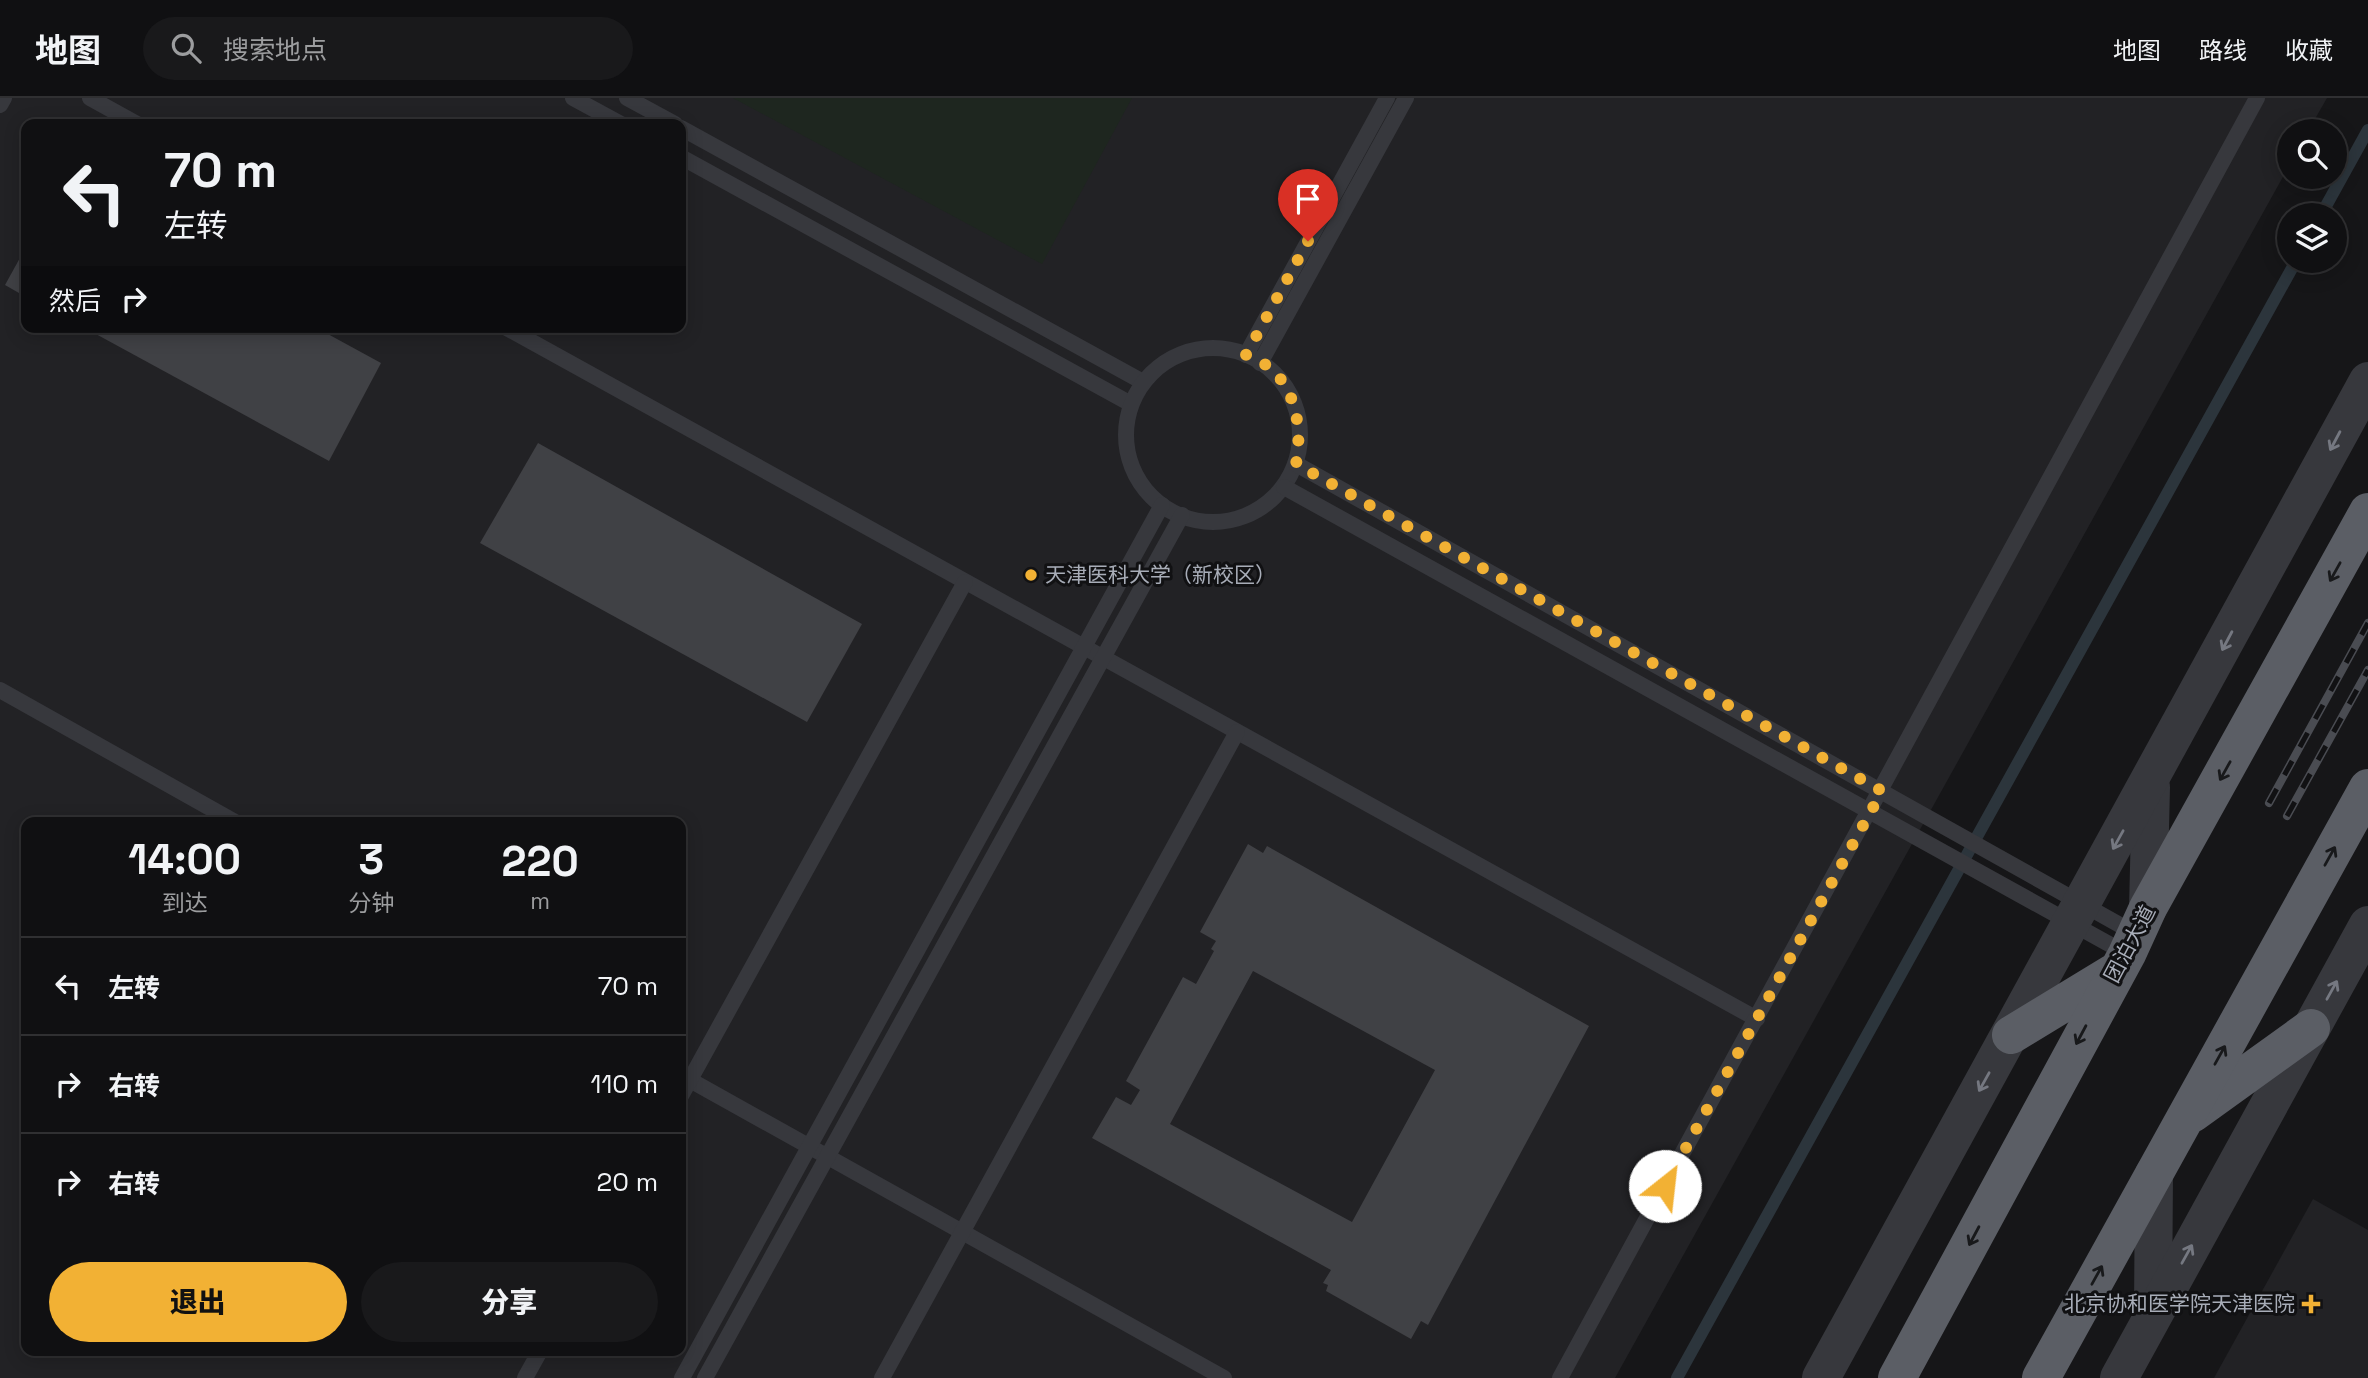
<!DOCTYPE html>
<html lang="zh">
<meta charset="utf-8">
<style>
body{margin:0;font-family:"Space Grotesk","Noto Sans SC",sans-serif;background:#19191b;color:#f1f3f6;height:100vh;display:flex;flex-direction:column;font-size:26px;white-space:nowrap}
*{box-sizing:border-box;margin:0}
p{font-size:23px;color:#9c9d9f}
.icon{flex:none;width:38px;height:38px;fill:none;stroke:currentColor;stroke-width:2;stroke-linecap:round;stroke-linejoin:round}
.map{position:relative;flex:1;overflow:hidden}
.details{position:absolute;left:21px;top:719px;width:665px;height:539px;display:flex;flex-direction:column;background:#101012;border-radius:14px;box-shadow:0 4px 18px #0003,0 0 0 2px #303032}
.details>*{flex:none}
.guide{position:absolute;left:21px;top:21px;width:665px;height:214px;border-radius:14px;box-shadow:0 4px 18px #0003,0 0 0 2px #303032;background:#101012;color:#f1f3f6;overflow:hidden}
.controls{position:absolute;left:2277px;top:21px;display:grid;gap:14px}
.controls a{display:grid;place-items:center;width:70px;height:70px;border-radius:50%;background:#101012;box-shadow:0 4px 18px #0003,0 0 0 2px #303032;font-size:35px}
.pin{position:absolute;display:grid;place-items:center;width:60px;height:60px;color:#fff;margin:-72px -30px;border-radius:50% 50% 50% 0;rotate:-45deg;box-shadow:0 0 7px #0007}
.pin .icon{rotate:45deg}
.me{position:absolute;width:77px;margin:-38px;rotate:29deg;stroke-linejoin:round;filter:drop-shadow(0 0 5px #0008)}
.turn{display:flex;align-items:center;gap:24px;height:147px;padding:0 28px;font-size:32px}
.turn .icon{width:91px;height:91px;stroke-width:2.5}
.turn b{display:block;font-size:49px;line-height:60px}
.then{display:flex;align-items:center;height:66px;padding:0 28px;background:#0003;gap:14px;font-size:26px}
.eta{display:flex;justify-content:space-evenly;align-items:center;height:119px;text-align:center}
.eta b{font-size:42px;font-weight:800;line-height:49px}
.action{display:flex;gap:14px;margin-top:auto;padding:14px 28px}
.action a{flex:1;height:80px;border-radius:42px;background:#f2b134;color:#111;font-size:28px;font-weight:800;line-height:80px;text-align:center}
.action a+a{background:#19191b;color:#f1f3f6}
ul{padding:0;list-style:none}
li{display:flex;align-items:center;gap:21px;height:98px;padding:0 28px;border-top:2px solid #303032}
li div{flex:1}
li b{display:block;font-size:26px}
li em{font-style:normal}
header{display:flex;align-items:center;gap:42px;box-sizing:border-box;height:98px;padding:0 35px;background:#101012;border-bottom:2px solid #303032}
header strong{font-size:33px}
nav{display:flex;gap:38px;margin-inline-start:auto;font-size:24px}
.search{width:490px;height:63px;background:#19191b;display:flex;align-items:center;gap:18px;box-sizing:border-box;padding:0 24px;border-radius:38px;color:#9c9d9f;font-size:26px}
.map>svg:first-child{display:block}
.built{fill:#222225;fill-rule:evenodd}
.green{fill:#1e261f}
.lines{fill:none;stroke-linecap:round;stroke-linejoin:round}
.stream{stroke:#2c353c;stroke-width:12}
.building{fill:#404145;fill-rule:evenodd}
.service{stroke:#37383d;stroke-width:16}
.tertiary{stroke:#37383d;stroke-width:38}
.trunk{stroke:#5b5e65;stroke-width:38}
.rail-casing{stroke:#4a4c52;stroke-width:8}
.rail{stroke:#111113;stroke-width:5;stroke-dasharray:16;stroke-linecap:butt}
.oneway{stroke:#757881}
.oneway2{stroke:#18191b}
.route{stroke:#f2b134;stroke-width:12;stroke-dasharray:0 21.6}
.poi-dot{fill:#f2b134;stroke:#111113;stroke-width:2.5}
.labels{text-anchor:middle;stroke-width:6;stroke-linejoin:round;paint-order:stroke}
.poi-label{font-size:21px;fill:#a8adb8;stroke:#111113;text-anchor:start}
.street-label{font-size:21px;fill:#a8adb8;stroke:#111113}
</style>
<header>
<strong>地图</strong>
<div class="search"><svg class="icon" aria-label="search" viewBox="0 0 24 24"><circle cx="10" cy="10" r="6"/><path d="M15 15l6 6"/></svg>搜索地点</div>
<nav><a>地图</a><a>路线</a><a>收藏</a></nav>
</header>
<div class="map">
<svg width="2368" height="1280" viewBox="0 0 2368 1280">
<rect width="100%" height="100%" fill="#161618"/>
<!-- built -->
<g class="built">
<path d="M0,0H2327L2308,33H2289V68L1615,1280H0ZM26,26H681V229H26ZM26,724H681V1253H26Z"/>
<path d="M2313,1101L2368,1132V1280H2214Z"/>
</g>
<!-- green -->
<path class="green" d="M733,0H1132L1042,166Z"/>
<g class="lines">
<!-- stream -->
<g class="stream">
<path d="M2321,117L2368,32"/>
<path d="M1677,1280L2296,163"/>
</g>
</g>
<!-- building -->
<g class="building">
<path d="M26,149V199L5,187Z"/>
<path d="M83,229H315L381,265L329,363Z"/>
<path d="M538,345L862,526L807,624L480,445Z"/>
<path d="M1248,746L1263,755L1267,748L1589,928L1428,1227L1421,1223L1411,1241L1326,1193L1328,1187L1323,1185L1331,1172L1092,1040L1116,999L1131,1007L1140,992L1126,983L1183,879L1196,886L1214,853L1211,851L1216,843L1200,834ZM1253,873L1435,972L1352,1124L1170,1026Z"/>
</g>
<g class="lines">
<!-- service -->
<g class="service">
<path d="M90,0L137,26"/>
<path d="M573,0L621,26"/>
<path d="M627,0L675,26"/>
<path d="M0,7L4,0"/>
<path d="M681,30L1143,284"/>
<path d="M681,59L1131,306"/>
<path d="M505,229L1757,921"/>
<circle cx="1213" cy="337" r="87"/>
<path d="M1246,257L1387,0"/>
<path d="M1260,265L1406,0"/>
<path d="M1296,366L2136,836"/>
<path d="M1284,389L2127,856"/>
<path d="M0,592L235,724"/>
<path d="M681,977L1224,1280"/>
<path d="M681,998L965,484"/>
<path d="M525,1280L540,1253"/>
<path d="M682,1280L1162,407"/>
<path d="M705,1280L1182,417"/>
<path d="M882,1280L1237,634"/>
<path d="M1560,1280L2257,0"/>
</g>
<!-- tertiary -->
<g class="tertiary">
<path d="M2148,810L2151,689"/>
<path d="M2153,1212L2154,1076"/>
<path d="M1821,1280L2368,283"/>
<path d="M2119,1280L2368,827"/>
</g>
<!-- trunk -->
<g class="trunk">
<path d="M2011,937L2113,875"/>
<path d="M2193,1015L2311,930"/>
<path d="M1897,1280L2127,856L2148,810L2368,414"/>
<path d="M2041,1280L2368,690"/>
</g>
<defs>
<g id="rail">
<path d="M2269,705L2368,525"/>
<path d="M2287,718L2368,572"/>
</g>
</defs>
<!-- rail casing -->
<use href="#rail" class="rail-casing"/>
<!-- rail -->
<use href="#rail" class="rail"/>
</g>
<!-- one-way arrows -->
<defs><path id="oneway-shaft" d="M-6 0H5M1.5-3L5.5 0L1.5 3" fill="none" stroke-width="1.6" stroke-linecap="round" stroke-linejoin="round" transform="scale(1.75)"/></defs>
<g class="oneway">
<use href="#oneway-shaft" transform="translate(2335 343) rotate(118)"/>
<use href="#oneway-shaft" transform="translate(2227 543) rotate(118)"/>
<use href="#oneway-shaft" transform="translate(2118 742) rotate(119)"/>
<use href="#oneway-shaft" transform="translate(2332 892) rotate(-61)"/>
<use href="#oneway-shaft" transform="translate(1984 984) rotate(119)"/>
<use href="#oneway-shaft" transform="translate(2187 1156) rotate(-61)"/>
</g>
<g class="oneway2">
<use href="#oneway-shaft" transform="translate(2335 474) rotate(119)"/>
<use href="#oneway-shaft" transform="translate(2225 673) rotate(119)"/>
<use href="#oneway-shaft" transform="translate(2330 758) rotate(-61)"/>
<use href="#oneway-shaft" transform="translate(2081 937) rotate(118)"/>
<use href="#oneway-shaft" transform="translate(2220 957) rotate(-61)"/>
<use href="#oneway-shaft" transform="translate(1974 1138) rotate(118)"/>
<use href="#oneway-shaft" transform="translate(2097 1177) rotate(-61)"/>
</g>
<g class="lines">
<!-- route -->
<path class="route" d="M1308,143L1246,257C1293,272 1304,324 1296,366L1882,693L1665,1088"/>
</g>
<!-- markers -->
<g class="poi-dot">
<circle cx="1031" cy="477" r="7"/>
<path d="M2307.5 1195.5h7v7h7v7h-7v7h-7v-7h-7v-7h7z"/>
</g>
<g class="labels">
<!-- poi labels -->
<g class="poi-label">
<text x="1045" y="484">天津医科大学（新校区）</text>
<text x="2295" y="1213" text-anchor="end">北京协和医学院天津医院</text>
</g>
<!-- street labels -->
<g class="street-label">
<text transform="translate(2130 846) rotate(-62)" y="7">团泊大道</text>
</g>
</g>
</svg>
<div class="controls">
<a><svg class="icon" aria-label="search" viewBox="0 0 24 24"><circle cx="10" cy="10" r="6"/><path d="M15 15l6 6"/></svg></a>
<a><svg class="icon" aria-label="layers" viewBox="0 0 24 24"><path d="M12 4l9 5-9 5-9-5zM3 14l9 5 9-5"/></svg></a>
</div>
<div class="pin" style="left:1308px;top:143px;background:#d93025"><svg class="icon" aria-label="arrive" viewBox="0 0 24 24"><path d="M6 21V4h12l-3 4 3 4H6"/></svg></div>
<svg class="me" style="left:1665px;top:1088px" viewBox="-20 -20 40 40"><circle r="19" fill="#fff"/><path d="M0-13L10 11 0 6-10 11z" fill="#f2b134"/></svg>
<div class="guide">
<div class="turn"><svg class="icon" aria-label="left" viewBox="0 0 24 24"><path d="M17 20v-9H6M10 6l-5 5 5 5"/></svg><div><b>70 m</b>左转</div></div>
<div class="then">然后<svg class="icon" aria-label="right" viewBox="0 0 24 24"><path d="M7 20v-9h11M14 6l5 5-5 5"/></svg></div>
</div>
<section class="details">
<div class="eta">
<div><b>14:00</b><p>到达</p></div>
<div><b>3</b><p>分钟</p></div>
<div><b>220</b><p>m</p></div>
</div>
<ul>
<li><svg class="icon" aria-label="left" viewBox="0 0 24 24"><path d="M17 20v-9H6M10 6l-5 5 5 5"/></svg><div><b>左转</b></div><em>70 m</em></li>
<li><svg class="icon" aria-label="right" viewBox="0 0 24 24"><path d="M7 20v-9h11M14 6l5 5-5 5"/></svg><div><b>右转</b></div><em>110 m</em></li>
<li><svg class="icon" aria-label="right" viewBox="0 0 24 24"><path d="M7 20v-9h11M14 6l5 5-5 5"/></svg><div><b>右转</b></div><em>20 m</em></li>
</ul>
<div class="action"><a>退出</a><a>分享</a></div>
</section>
</div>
